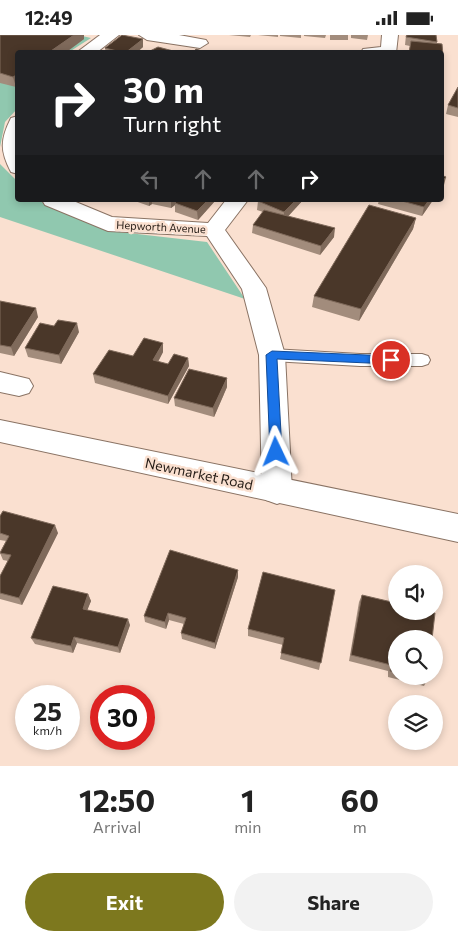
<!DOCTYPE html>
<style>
body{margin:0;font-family:Commissioner,sans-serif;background:#f2f2f2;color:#222;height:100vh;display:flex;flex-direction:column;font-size:19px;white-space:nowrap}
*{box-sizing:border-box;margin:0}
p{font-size:16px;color:#767676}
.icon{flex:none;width:28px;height:28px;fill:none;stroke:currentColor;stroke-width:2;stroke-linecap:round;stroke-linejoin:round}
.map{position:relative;height:731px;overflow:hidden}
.panel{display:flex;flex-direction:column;background:#fff;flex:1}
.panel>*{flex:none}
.guide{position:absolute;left:15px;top:15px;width:429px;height:152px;border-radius:5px;box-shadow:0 2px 8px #0003;background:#202124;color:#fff;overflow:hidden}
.fabs{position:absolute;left:388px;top:530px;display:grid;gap:10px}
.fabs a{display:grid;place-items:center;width:55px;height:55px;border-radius:50%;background:#fff;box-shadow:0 2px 8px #0003;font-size:25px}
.speed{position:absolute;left:15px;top:650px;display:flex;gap:10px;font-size:25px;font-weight:700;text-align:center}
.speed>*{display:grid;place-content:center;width:65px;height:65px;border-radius:50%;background:#fff;box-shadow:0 2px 8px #0003;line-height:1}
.speed small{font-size:12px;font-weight:400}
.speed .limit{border:8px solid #d22;background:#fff;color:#111}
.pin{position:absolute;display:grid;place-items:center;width:42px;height:42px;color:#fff;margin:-21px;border:2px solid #fff;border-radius:50%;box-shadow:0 1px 5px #0007}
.me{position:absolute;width:55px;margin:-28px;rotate:358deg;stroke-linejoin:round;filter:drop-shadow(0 0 4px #0008)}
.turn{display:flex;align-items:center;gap:18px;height:105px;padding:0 25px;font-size:22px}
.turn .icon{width:65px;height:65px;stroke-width:2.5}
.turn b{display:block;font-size:35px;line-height:42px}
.lanes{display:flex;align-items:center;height:48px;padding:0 25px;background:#0003;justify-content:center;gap:25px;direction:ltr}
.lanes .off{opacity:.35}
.eta{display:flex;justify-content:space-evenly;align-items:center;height:85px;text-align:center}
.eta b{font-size:30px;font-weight:700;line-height:35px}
.primary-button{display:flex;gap:10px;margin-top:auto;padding:10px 25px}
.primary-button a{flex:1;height:58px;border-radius:30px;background:#7d781e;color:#fff;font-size:20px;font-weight:700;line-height:58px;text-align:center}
.primary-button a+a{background:#f2f2f2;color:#222}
.status{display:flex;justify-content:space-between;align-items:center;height:35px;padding:0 25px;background:#fff;direction:ltr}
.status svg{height:14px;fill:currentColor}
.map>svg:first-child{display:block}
.green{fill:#90c8af}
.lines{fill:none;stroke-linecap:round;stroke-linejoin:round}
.service-casing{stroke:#8a7364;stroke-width:2}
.minor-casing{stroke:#8a7364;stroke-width:2}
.primary-casing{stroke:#8a7364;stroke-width:2}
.service{fill:#fff;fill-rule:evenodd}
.minor{fill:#fff;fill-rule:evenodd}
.primary{fill:#fff;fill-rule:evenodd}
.wall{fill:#a28c7c}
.shaded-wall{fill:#7f6a5b}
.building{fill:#4a3729;stroke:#7f6a5b}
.route{fill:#1a73e8;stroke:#114b97}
.labels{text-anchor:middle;stroke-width:5;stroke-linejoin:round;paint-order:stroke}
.far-street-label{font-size:11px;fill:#241b15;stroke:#fae0d0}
.street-label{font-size:14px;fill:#241b15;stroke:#fae0d0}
</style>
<div class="status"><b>12:49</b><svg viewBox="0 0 49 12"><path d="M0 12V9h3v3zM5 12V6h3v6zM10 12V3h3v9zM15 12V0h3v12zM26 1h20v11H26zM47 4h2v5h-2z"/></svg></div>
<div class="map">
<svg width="458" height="731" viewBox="0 0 458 731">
<rect width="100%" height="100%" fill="#fae0d0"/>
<!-- green -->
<g class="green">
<path d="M0,0H78L91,3L69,17L18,18L17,74L5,87L0,112Z"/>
<path d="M0,129L17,146L18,165H37L111,196L207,207L245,264L0,182Z"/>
</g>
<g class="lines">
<defs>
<path id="service" d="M272,314L360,319H422L428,321L430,325L428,329L422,331H360L272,326L266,324L264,320L266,316Z"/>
<g id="minor">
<path d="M100,0H119L96,18H76Z"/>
<path d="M139,0H179L206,5L208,8L200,13L147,5Z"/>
<path d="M382,0H398L396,18H361L363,14L381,12Z"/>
<path d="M18,81V139L11,137C0,116 0,105 11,83Z"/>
<path d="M42,165H71L112,182L208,188L226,165H248L225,195L266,253L285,320L292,456L288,465L277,469L266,465L262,456L259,320L242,254L207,201L108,196L45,170Z"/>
<path d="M0,337L29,344L33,351L29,358L19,361L0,357Z"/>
</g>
<path id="primary" d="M0,385L458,479V507L0,407Z"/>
</defs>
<!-- service casing -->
<use href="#service" class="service-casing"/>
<!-- minor casing -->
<use href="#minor" class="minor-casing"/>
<!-- primary casing -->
<use href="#primary" class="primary-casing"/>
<!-- service -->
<use href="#service" class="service"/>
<!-- minor -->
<use href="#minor" class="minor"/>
<!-- primary -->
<use href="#primary" class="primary"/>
</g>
<!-- wall -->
<g class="wall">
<path d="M0,0H84V4L65,18H18V51L16,52L0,48Z"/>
<path d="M229,0H251L250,2Z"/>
<path d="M258,0H278V2Z"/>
<path d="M280,0H301V3L280,1Z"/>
<path d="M304,0H326L325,3L304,1Z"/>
<rect x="330" y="0" width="18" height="5"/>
<path d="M351,0H368L367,5L351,3Z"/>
<path d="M406,0H436L437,8L442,9L443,21L441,29V18H409L410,11L405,10Z"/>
<path d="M143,4V12L136,18H106L105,13Z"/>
<path d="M458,52V82L446,79L448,70Z"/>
<path d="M132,165H215V166L198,185L175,177V170L171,173L152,169L149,171Z"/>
<path d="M303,165L288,181L334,202L320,220L252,198L253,190L263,177L257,175L258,166Z"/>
<path d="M379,165H433L422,181L378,169Z"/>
<path d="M416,183L413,194L359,286L312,272L314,261Z"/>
<path d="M0,266L38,282L14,321L0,318Z"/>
<path d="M79,297L61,329L28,322L25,313Z"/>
<path d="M163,317L158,327L168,329L188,323L189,331L168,369L95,348L93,339L133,321Z"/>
<path d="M227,352L214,382L175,371L174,363Z"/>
<path d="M0,481L58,498L22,570L0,564V541L8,526L3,525L0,518V517L6,506L0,505Z"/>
<path d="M238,542L215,614L182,604L181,598L184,589L169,585L166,594L145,587L144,581Z"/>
<path d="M335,555L319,635L280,624L283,610L248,601V594Z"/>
<path d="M88,559L91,566L87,575L130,590L120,618L77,608L73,618L35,609L31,603Z"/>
<path d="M362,560L396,604V641H428L427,645L424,651L388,642V636L349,626L359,567Z"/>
</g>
<!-- shaded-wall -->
<g class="shaded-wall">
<path d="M74,0H84V4L65,18H48Z"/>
<path d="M143,4V12L136,18H125Z"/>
<path d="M18,39V51L16,52L13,42Z"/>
<path d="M446,142L444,150L441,153V148Z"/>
<path d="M149,165H152V169L149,171Z"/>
<path d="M171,165H179L175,168V170L171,173Z"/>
<path d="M208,165H215V166L198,185L197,176Z"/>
<path d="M296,165H303L284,186V177Z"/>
<path d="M429,165H433L422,181L424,172Z"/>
<path d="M416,183L413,194L359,286L361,274Z"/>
<path d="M335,193L334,202L320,220L321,211Z"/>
<path d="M36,273L38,282L14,321L11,312Z"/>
<path d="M77,288L79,297L61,329L59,320Z"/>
<path d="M163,308V317L154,334L153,325Z"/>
<path d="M188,323L189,331L168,369V361Z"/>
<path d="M227,343V352L214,382L213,373Z"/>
<path d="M55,490L58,498L22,570L19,563Z"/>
<path d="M238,535V542L215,614V608Z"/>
<path d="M88,559L91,566L85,581L83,574Z"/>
<path d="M168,578L169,585L166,594L165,587Z"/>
<path d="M128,584L130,590L120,618L118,612Z"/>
<path d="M74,602L77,608L73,618L71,611Z"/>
</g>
<!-- building -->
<g class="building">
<path d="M0,0H74L48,18H18V39L13,42L0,38Z"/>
<path d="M122,0L143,4L125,18L105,13Z"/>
<path d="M407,0H436L437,7L406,2Z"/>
<path d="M411,6L442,9L443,21H441V18H409Z"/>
<path d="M158,12L181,18H146Z"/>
<path d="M196,14L208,18H192Z"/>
<path d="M458,52V73L448,70Z"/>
<path d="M441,140L446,142L441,148Z"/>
<path d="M178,165H208L197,176L175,168Z"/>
<path d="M258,165H296L284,177L258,166Z"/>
<path d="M398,165H429L424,172Z"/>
<path d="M369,170L416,183L361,274L314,261Z"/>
<path d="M264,175L335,193L321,211L253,190Z"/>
<path d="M0,266L36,273L11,312L0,310Z"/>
<path d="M58,285L77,288L59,320L25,313L40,288L54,291Z"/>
<path d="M144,303L163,308L153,325L168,329L174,319L188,323L168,361L93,339L109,315L133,321Z"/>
<path d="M189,334L227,343L213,373L174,363Z"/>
<path d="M3,476L55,490L19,563L0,558V541L11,520L0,518L9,501L0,498V481Z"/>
<path d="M170,515L238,535L215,608L181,598L186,583L168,578L165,587L144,581Z"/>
<path d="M263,537L335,555L321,628L281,618L284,603L248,594Z"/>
<path d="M53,551L88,559L83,574L128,584L118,612L74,602L71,611L31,603Z"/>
<path d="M362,560L396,568V576H427L435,578L432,604H396V637L390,636L391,630L351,620Z"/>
<path d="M412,641H428L427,645Z"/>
</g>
<!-- route -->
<path class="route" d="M272,316L391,321L396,325L391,329L277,324L282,417L276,422L270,417L266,320Z"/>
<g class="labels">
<!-- far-street labels -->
<g class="far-street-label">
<text transform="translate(161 192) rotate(3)" y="4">Hepworth Avenue</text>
</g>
<!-- street labels -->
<g class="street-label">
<text transform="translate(199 439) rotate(12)" y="5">Newmarket Road</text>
</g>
</g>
</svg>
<div class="fabs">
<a><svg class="icon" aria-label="sound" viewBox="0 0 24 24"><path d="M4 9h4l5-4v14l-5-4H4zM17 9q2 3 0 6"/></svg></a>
<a><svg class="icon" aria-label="search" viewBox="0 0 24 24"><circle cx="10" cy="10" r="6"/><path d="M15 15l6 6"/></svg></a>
<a><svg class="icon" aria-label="layers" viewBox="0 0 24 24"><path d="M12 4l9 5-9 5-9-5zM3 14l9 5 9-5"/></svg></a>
</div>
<div class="speed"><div>25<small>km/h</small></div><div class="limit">30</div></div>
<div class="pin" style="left:391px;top:325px;background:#d93025"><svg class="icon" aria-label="arrive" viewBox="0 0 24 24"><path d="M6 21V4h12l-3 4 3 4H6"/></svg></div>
<svg class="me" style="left:276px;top:417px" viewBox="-20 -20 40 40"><path d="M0-17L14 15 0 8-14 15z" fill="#1a73e8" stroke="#fff" stroke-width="4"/></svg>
<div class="guide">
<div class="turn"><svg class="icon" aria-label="right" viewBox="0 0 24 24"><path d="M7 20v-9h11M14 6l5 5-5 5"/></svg><div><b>30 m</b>Turn right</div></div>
<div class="lanes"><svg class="icon off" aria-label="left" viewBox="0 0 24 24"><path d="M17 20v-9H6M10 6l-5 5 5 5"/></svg><svg class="icon off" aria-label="ahead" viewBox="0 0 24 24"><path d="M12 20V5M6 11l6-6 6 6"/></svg><svg class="icon off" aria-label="ahead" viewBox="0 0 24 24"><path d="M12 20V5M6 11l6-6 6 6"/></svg><svg class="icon" aria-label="right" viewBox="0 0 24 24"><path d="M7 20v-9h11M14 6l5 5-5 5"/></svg></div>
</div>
</div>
<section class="panel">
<div class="eta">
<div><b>12:50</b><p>Arrival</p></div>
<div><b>1</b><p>min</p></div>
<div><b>60</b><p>m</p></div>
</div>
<div class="primary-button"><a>Exit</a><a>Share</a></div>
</section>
